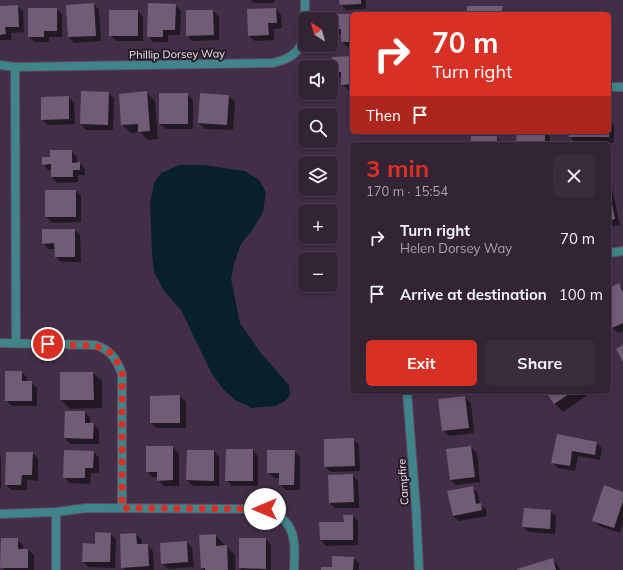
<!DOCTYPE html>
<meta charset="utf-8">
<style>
body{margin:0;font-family:Mulish,sans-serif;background:#3a2b3d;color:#f1f3f6;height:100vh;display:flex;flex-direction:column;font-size:15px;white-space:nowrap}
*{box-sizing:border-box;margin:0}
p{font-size:13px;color:#a8a4ad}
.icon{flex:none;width:22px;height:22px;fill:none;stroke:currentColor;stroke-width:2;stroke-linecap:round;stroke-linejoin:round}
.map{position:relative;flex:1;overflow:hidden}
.drawer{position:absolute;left:350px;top:142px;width:261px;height:252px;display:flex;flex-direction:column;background:#322335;border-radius:6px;box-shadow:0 2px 6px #0003,0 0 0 1px #4d4050}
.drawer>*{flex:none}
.hud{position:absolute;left:350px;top:12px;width:261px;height:122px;border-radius:6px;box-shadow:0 2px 6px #0003,0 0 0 1px #4d4050;background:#d93025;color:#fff;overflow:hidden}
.needle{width:26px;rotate:323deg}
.tools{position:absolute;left:298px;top:12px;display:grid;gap:8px}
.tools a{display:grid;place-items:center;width:40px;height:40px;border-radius:6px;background:#322335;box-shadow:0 2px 6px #0003,0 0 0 1px #4d4050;font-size:20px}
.pin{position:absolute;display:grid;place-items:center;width:34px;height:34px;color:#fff;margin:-17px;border:2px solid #fff;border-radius:50%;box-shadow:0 1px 4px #0007}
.me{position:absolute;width:44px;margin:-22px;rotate:270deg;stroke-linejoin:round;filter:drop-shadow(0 0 3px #0008)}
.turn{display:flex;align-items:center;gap:14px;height:84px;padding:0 16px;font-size:18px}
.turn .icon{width:52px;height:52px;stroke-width:2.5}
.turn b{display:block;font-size:28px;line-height:34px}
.then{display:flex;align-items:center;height:38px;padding:0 16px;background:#0003;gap:8px;font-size:15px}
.round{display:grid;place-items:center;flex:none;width:42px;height:42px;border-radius:6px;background:#3a2b3d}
.headline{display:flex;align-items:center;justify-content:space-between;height:68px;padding:0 16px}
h1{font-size:24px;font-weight:700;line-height:30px;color:#d93025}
.action{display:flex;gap:8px;margin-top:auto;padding:8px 16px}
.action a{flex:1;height:46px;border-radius:6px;background:#d93025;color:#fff;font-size:16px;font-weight:700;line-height:46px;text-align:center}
.action a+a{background:#3a2b3d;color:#f1f3f6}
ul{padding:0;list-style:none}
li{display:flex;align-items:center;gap:12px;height:56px;padding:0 16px}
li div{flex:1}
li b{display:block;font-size:15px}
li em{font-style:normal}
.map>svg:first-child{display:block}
.water{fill:#07202c}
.shadow{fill:#0007}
.building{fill:#715c76}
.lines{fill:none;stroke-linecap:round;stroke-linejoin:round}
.minor-casing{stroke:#5e4c63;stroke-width:10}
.minor{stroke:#3f858a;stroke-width:8}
.route{stroke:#d93025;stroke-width:7;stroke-dasharray:0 12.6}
.labels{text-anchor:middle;stroke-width:4;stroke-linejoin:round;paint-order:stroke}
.street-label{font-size:11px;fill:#f2e6f5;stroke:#241b26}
</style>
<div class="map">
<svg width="623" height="570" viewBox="0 0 623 570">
<rect width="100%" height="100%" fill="#422f47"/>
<!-- water -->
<path class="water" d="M179,165H203L245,171L259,180L266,192L263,212L253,229L241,244L234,264L231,279L240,323L260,352L289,385L290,395L285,401L276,406L252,408L235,400L223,389L212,374L181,310L164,291L154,272L152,253L150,204L154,183L161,173Z"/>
<!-- shadow -->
<g class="shadow">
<path d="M251,0H274V3H254Z"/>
<path d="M340,0H366V9L346,10L341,4Z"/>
<path d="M94,4L99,10L101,41L74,43L69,37L67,5Z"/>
<path d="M176,5L181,11L180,35H168V42H153L148,36Z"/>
<path d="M17,6L23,11L24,32L11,33V40H0V7Z"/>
<path d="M502,7L508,14H468Z"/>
<path d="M56,9L62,14V37H49V42H35L29,37Z"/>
<path d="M276,9L281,14L282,28L274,29V40L255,41L249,36Z"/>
<path d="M138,11L143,17V41H116L110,35Z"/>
<path d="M187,11H213L219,16V40L192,41L187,35Z"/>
<path d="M352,15V47H347L342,41V34H338L333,28Z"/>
<path d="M609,27L611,29L612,55H609Z"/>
<path d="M352,57V90H348L342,84V77H339L333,71Z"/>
<path d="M146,92L155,101L158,139L148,140L140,132L131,133L122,125Z"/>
<path d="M109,93L114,99L113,130H86L81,124Z"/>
<path d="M187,94L193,100V129H166L160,124Z"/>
<path d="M229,96L235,102L233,130L205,129L199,123Z"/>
<path d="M69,97L74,103L75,124L48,125L42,119Z"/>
<path d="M609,120L614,125V143L575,142L570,137V132H609Z"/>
<path d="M518,132H549L550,144H517Z"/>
<path d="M497,137L502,144H472Z"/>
<path d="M71,151L77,157V163H80L85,169V175H78V182L57,183L52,177V170H48L43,164L51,158Z"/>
<path d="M609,185L612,188L620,225L609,227Z"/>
<path d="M76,191L81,196V222L52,223L46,217Z"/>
<path d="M75,230L80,235L81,262H61L56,257L55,249H48L43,243Z"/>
<path d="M618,285L623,289V331L618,333L613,328L609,329V309L612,308L609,302V289Z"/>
<path d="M21,372L27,377V382H31L37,388V406H12L6,400Z"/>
<path d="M61,373H93L102,381V408L70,409L61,400Z"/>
<path d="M547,392H592L563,412L555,404Z"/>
<path d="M180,396L186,402V428H156L151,423V397Z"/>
<path d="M465,397L471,403L474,433L449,436L443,430Z"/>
<path d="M65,412H85L90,418V424H94L99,430V444H70L65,438Z"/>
<path d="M557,435L597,443L602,448L600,460L578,456L575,471L558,468L552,462Z"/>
<path d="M353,439L359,445L360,471L331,472L325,466Z"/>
<path d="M147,447H173L179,453V486H164L158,480V477H152L147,471Z"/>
<path d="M471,447L477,453L480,482L456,485L451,480Z"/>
<path d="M253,450L258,456V486H232L226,480Z"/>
<path d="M214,451L219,457V486H193L187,480Z"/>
<path d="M294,451L300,457V490H286L280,484V478H274L268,472Z"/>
<path d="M94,452L99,458V473H91L90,484L69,483L64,477Z"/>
<path d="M33,453L38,459V481L27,480V490H11L6,484Z"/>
<path d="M0,456L1,458V489H0Z"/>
<path d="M353,475L358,481L359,508H335L330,503Z"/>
<path d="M472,487L478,493L480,504L486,509L487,516L459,521L453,516Z"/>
<path d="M623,493V523L620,533L599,526L593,520Z"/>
<path d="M550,511L556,516L555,534L529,532L523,527Z"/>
<path d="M353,516L358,521V545L326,546L321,540Z"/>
<path d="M110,534L116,539L115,568L89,567L83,562L96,545Z"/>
<path d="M136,534L141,539L142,545H147L153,551L154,570H125L122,567Z"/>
<path d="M215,535L224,544V546H226L235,555V570H204L202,568Z"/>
<path d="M17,539L23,545V550H28L34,555V570H4L2,567Z"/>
<path d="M266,539L271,545V570H242L240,568Z"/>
<path d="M187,542L192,548L194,567L168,569L162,563Z"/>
<path d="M353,558L359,563V570H322L333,568Z"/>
<path d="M552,559L558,565L560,570H518Z"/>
</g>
<!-- building -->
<g class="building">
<path d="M339,0H361V4L340,5Z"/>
<path d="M94,3L96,36L68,37L66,5Z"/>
<path d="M148,3L176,4L175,30H163V37H147Z"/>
<path d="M18,5L19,27H5L6,34L0,35V6Z"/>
<path d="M467,6H503L502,14H467Z"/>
<path d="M28,8H57V31H44V37H28Z"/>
<path d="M276,8L277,23H268L269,35L248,36L247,9Z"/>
<rect x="109" y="10" width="29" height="26"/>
<path d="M186,10H213L214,35L186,36Z"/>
<path d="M332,14H352V42H341V29H332Z"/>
<path d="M352,56V84L341,85V72H332V57Z"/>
<path d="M81,91L109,92L108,125L80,124Z"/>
<path d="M147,91L150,131L138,132V124L121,125L119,94Z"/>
<rect x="159" y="93" width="29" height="31"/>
<path d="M200,93L229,95L227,125L198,123Z"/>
<path d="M69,96V119L41,120V97Z"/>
<path d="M517,132H545V144H516Z"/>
<rect x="569" y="132" width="40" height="5"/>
<rect x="471" y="136" width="26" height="8"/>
<path d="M50,150H72V163L80,162V170H73V177H51V164L42,165V157H50Z"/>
<rect x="45" y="190" width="31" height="27"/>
<path d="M610,194L615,219L609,221V195Z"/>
<path d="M42,229H75V257H55L54,243L42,244Z"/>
<path d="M619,283L623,293V323L612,328L609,322V308L610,307L609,304V288Z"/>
<path d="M623,345V362L616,349Z"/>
<path d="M5,371H22V381H32V401H5Z"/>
<path d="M60,372H93L94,400H60Z"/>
<path d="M546,392H572L554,404Z"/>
<path d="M180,395V423H150V396Z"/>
<path d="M465,396L469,428L442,431L438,399Z"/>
<path d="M65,411H85V423H94L93,439L64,438Z"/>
<path d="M557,434L597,442L595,455L572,451L570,466L551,463Z"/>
<path d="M354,438L355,466L324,467V439Z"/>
<path d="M146,446H173V480L157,481V472H146Z"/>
<path d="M471,446L475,477L450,480L446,449Z"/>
<path d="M226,449H253V481H225Z"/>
<path d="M64,450L94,451L93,468H85V478H63Z"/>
<path d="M187,450H214V481L186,480Z"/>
<path d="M267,450H295L294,485H279V473H267Z"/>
<path d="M6,452H33L32,475H22L21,485H5Z"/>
<path d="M353,474L354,502L329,503L328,475Z"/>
<path d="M604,485L623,492V501L614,528L592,521Z"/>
<path d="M473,486L476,504L481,503L482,510L453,516L447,491Z"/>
<path d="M524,508L551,510L550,529L522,527Z"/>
<path d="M343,515H353V540H320L319,522H344Z"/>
<path d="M95,532L111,533L110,562H82L83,543L95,544Z"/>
<path d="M136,533L137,544H148L149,566L121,568L120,534Z"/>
<path d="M216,534V546L227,545L228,570H205V568H201L199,535Z"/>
<path d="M1,538H18V549H28V568H0Z"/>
<path d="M239,538H266V569L239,568Z"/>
<path d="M187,541L188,562L161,564L160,543Z"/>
<path d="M332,556L354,557L353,570H321V567H332Z"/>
<path d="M553,558L556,570H517V569Z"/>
</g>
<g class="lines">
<defs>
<g id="minor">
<path d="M0,65L15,67L272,63C310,56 304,31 305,0"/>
<path d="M15,67L16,343"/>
<path d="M609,87H623"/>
<path d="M609,253L623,251"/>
<path d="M0,343L95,345C110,349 117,360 122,374V508"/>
<path d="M407,392L416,508L419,570"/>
<path d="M0,514L56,512L86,508L265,509C297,520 295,541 294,570"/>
<path d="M56,570V512"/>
</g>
</defs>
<!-- minor casing -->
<use href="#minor" class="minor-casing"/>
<!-- minor -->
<use href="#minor" class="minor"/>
</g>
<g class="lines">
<!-- route -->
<path class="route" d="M48,344C58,344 69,345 80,345C104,346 114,349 122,374V508L265,509"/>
</g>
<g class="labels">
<!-- street labels -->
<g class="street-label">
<text transform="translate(177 54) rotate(-1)" y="4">Phillip Dorsey Way</text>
<text transform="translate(403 482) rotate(-94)" y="4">Campfire</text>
</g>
</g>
</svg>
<div class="tools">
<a><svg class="needle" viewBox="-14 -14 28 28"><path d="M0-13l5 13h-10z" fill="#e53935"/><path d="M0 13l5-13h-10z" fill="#a8a4ad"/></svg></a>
<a><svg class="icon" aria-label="sound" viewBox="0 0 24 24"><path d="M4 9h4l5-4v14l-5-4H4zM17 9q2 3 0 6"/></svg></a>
<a><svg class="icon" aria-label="search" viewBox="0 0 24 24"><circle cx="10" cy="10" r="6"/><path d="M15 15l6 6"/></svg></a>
<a><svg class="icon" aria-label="layers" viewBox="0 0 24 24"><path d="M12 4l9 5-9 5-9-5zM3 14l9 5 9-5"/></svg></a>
<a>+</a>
<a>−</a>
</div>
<div class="pin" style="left:48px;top:344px;background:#d93025"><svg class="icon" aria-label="arrive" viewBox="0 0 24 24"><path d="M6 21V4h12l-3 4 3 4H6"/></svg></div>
<svg class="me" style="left:265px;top:509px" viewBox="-20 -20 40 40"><circle r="19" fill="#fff"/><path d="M0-13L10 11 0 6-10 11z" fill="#d93025"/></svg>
<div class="hud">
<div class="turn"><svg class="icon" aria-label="right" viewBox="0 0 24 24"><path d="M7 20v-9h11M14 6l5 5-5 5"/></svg><div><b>70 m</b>Turn right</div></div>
<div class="then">Then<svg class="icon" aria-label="arrive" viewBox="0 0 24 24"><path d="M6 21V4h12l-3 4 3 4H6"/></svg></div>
</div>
<section class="drawer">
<div class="headline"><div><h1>3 min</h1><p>170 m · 15:54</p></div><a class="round"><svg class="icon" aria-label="close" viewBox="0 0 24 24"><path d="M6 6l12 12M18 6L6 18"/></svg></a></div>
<ul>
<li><svg class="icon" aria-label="right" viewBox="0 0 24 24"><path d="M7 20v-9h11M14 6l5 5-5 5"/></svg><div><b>Turn right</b><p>Helen Dorsey Way</p></div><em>70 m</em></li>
<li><svg class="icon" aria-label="arrive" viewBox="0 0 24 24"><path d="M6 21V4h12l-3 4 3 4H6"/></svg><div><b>Arrive at destination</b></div><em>100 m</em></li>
</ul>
<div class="action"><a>Exit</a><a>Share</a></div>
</section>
</div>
